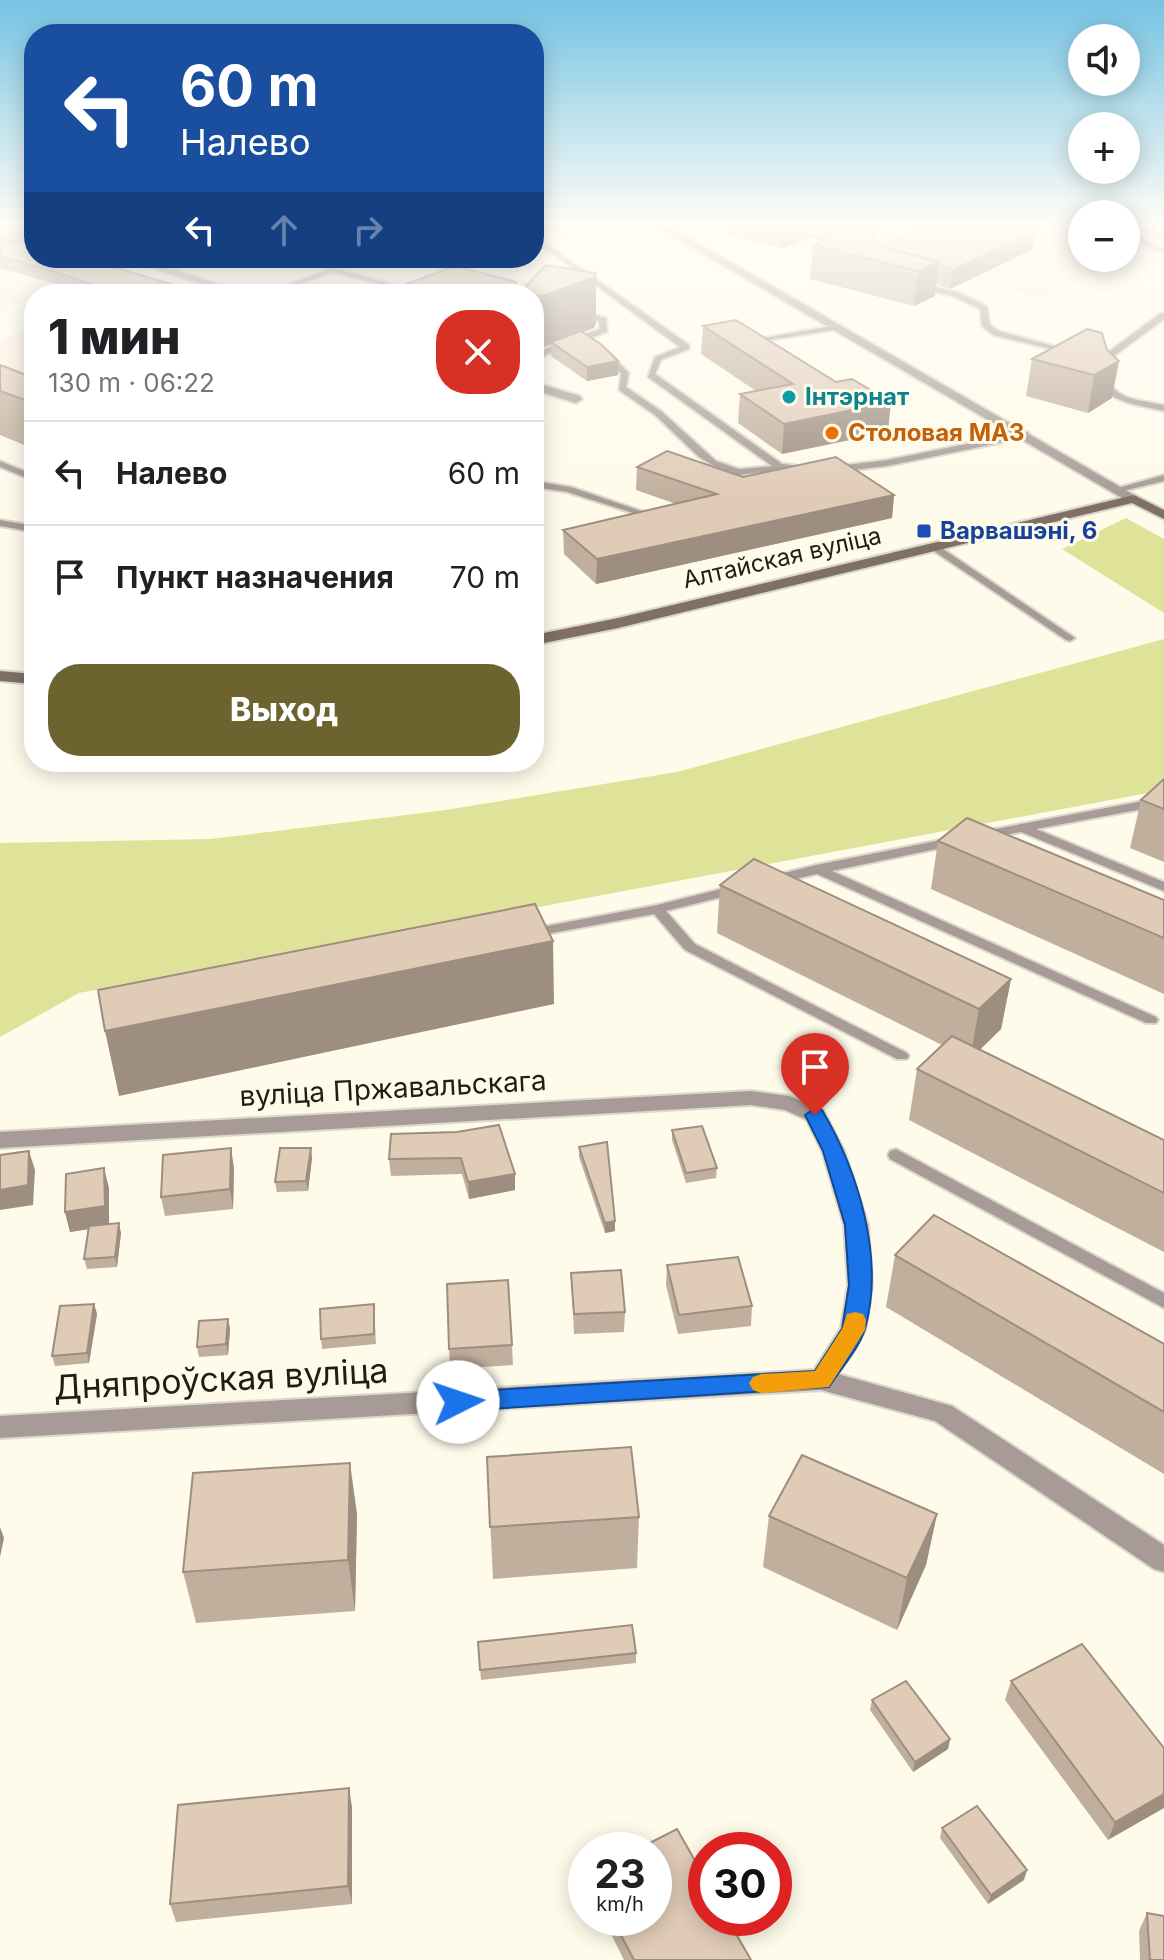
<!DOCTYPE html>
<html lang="ru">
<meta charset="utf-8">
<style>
body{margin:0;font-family:Inter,sans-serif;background:#f6f6f6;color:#202124;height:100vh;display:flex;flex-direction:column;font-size:30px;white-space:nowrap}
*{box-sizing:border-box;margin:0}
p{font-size:26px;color:#757577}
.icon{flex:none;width:44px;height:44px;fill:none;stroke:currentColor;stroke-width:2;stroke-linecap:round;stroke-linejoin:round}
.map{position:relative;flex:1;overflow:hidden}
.panel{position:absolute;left:24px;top:284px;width:520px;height:488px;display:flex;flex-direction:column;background:#fff;border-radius:32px;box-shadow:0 4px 20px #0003}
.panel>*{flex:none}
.guide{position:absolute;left:24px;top:24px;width:520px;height:244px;border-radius:32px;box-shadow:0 4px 20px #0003;background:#1a4fa0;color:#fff;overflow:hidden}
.fabs{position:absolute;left:1068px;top:24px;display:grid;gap:16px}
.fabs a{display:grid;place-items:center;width:72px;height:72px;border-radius:50%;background:#fff;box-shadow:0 4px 20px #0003;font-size:40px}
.speed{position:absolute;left:568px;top:1832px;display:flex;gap:16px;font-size:40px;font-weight:700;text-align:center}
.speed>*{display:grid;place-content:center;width:104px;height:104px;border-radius:50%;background:#fff;box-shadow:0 4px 20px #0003;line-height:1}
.speed small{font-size:20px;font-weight:400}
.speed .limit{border:12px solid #d22;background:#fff;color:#111}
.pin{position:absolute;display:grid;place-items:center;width:68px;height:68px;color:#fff;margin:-82px -34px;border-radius:50% 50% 50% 0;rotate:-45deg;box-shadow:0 0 8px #0007}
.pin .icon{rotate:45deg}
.me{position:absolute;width:88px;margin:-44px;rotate:86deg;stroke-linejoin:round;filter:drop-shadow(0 0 6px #0008)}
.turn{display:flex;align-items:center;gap:28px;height:168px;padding:0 24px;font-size:36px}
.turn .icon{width:104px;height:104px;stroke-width:2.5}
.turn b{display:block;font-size:56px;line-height:68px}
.lanes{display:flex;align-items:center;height:76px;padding:0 24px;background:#0003;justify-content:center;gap:40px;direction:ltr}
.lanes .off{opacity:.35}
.round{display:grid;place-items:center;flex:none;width:84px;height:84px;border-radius:32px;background:#f6f6f6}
.summary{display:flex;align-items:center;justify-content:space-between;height:136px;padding:0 24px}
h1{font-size:48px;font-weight:800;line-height:60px}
.action{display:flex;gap:16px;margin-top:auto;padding:16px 24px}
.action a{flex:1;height:92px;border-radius:32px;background:#6c632f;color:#fff;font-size:32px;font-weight:800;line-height:92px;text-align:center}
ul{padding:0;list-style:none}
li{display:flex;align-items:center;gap:24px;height:104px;padding:0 24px;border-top:2px solid #e0e0e0}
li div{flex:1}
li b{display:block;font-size:30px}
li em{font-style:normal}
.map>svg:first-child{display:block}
.education{fill:#fdeee0}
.green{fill:#dfe399}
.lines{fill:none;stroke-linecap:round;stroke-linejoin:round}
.service-casing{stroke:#dad8c9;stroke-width:4}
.minor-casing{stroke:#dad8c9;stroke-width:4}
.tertiary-casing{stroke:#dad8c9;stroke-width:4}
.secondary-casing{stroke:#dad8c9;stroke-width:4}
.service{fill:#a89b97;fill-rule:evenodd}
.minor{fill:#a89b97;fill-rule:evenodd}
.tertiary{fill:#a89b97;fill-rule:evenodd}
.secondary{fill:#806e68;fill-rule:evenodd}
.wall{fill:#c1af9d}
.shaded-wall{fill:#9d8e80}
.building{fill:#e0cbb7;stroke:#9d8e80;stroke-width:2}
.route{fill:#1a73e8;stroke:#114b97;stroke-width:2}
.slow{fill:#f59e0b}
.culture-dot{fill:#0f9aa8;stroke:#fefbeb;stroke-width:3}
.food-dot{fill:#e8710a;stroke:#fefbeb;stroke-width:3}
.transit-dot{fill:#1a4fb4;stroke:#fefbeb;stroke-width:3}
.labels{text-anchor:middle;stroke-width:6;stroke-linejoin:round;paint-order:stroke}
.far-culture-label{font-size:24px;font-weight:bold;fill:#0d838f;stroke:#fefbeb;text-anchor:start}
.far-food-label{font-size:24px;font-weight:bold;fill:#c56008;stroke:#fefbeb;text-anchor:start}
.far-transit-label{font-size:24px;font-weight:bold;fill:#164399;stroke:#fefbeb;text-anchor:start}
.far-street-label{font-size:24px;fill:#201e14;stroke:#fefbeb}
.street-label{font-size:28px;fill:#201e14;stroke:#fefbeb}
.near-street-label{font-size:34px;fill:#201e14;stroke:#fefbeb}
</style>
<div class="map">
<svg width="1164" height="1960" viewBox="0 0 1164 1960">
<rect width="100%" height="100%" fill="#fefbeb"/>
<!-- education -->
<g class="education">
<path d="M869,223H1055L1082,235V258L1130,257L1041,298L898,262L845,240L856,230Z"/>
<path d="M0,227L34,258H108L132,265L49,294H34V299L0,311Z"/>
<path d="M34,327V388L0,374V339Z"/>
</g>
<!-- green -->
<g class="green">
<path d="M1126,518L1164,539V613L1062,549Z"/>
<path d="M1164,639V790L79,993L0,1037V843L211,839L446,810L677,772Z"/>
</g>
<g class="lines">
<defs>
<g id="service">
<path d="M783,223H790L791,228L818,235L845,223H855L826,237L843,242L841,245L786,230Z"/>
<path d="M1126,230L1164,249V254L1126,235Z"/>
<path d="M534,235L689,345V349L661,360L655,374L782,464L808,467V471L780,470L739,475L722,471L699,457L655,415L619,390L621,374L605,359V355H611L629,373L626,387L661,411L716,461L739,469L772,466L648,377L655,357L680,347L534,240Z"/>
<path d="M333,268L392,284L388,286L333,272L274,294H263Z"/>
<path d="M917,283L958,292L987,306L990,325L999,331L1075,352L1071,354L993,335L982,326L980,309L952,296L914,287V283Z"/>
<path d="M578,310L606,318L607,332L553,351L534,362V356L547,348L600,329L599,321L578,314Z"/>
<path d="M1161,313H1164V319L1106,362C1105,400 1135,399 1164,405V411C1134,404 1089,401 1099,359Z"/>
<path d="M837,325H840V329L750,343L746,341Z"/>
<path d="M1026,432L1029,433V437L887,466L838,472L833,469L838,466L887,460Z"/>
<path d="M0,461L34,475V481L0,467Z"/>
<path d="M1164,475V481L1119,492L1114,489Z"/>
<path d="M534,481L571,487L644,512L639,515L567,492L534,487Z"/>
<path d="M0,520L34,526V532L0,526Z"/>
<path d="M934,544L937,545L1075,638L1070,641L1066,640L931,549V545Z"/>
<path d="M1164,797V805L1036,829L1164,882V891L1021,832L985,839L979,835L985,831Z"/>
<path d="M956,837L962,841L960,844L832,871L1156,1017L1158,1020L1156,1023H1146L817,874L773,884L766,880L768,877L816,865Z"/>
<path d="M737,885L744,889L742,892L666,911L695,944L907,1053L909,1056L907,1059H897L685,950L654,914L531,937L524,933L531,929L657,905Z"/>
<path d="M896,1149L1164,1293V1308L890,1159L888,1155L890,1151Z"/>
</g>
<g id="minor">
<path d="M122,258H138L248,294H232Z"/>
<path d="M418,258H432L462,269L463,277L448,294H437L453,273Z"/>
<path d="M534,382L580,396L582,399L576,403L534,390Z"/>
<path d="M751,1091L789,1096L823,1110L844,1151L868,1225L872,1285L865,1330L838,1374L952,1406L1164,1545V1572L1154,1569L935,1421L821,1390L0,1438V1416L814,1370L841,1328L848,1285L844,1225L822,1151L807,1120L785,1110L751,1105L0,1148V1132Z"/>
</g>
<path id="tertiary" d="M650,223H663L1141,499L1129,502Z"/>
<g id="secondary">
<path d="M1134,495L1164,510V519L1132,503L618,628L534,645V635L618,618Z"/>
<path d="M0,671L34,674V684L0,681Z"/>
</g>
</defs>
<!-- service casing -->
<use href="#service" class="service-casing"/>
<!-- minor casing -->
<use href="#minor" class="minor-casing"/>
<!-- tertiary casing -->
<use href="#tertiary" class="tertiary-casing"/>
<!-- secondary casing -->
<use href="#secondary" class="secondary-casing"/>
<!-- service -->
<use href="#service" class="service"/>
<!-- minor -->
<use href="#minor" class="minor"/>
<!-- tertiary -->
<use href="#tertiary" class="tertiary"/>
<!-- secondary -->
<use href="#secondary" class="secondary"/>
</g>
<!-- wall -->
<g class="wall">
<path d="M0,223H34V258L121,261L119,268L203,294H85L57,284L0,268Z"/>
<path d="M727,223H837L819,232L808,229V239L783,248L726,234Z"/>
<path d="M1128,223H1164V240Z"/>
<path d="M874,240L887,248L1033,249L950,289L936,284L935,296L914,306L810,279L813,245Z"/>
<path d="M196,258H228L226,266Z"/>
<path d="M596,273V323L594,328L582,332L618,375L587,381L551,356V344L541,348L534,343V294H525V287Z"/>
<path d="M516,282V294H406V284Z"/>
<path d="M703,326L888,432L782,454L738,423L740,394L756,391L701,354Z"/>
<path d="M1087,329L1112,398L1088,413L1026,396L1032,359Z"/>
<path d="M0,365L34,378V449L0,435Z"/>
<path d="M637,467L894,495L892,518L596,584L564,554L563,530L676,504L636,490Z"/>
<path d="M1164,779V862L1130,848L1141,800Z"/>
<path d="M938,841L1164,900V994L931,889Z"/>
<path d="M720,885L1011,979L1001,1029L980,1050L1164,1140V1252L909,1120L917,1069L942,1045L717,933Z"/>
<path d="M672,1130L717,1168L716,1178L686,1183L672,1140Z"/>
<path d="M391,1134L515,1174V1190L469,1199L462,1174L391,1176L389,1159Z"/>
<path d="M579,1147L615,1231L605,1233L579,1157Z"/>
<path d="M312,1158L308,1191L277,1192L275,1182Z"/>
<path d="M234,1168L233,1209L165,1216L161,1197Z"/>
<path d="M109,1188V1224L121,1233L117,1267L87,1269L84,1259L89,1229L70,1232L65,1212Z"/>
<path d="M895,1255L1164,1344V1474L886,1307Z"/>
<path d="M667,1265L752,1306L751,1326L678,1334L666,1285Z"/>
<path d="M571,1273L625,1312L624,1332L574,1334Z"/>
<path d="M94,1304L97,1314L89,1363L55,1366L52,1356Z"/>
<path d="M374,1304L376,1344L322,1349L321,1339Z"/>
<path d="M228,1319L230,1329L228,1355L199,1357L197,1347Z"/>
<path d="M512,1345L513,1365L450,1369L449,1349Z"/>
<path d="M487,1457L639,1517L637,1568L493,1579Z"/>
<path d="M357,1514L355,1611L196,1623L183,1572Z"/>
<path d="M937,1514L926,1565L897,1630L763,1567L769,1516Z"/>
<path d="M478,1642L636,1653V1663L481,1680Z"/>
<path d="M1011,1681L1164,1748L1108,1840L1005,1700Z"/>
<path d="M872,1700L950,1739L948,1749L913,1772L870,1710Z"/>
<path d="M352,1807V1904L176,1922L170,1904Z"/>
<path d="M942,1828L1024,1880L988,1904L940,1838Z"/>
<path d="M1147,1913L1164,1960H1140L1139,1931Z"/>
<path d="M603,1918H654L751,1960H624Z"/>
</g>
<!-- shaded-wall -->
<g class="shaded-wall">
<path d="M784,223H809L808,239L783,248Z"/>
<path d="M819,223H837L819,232Z"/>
<path d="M31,227L33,239L0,250V237Z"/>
<path d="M1036,231L1033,249L950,289L953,270Z"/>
<path d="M116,258H121V261L116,279L114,267Z"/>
<path d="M939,262L935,296L914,306L918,271Z"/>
<path d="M596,273V323L594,328L553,343L551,342V344L541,348L540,297Z"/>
<path d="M618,361V375L587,381V367Z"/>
<path d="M1119,361L1112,398L1088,413L1094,375Z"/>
<path d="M34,397V447L25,400Z"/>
<path d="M891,402L888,432L782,454L784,424Z"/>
<path d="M894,495L892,518L596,584L597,559Z"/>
<path d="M553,941L554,1004L119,1096L105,1031Z"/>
<path d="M1011,979L1001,1029L970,1059L979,1009Z"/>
<path d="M231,1148L234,1168L233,1209L230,1189Z"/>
<path d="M311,1148L312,1158L308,1191L306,1181Z"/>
<path d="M29,1151L35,1170L33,1205L0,1210V1190Z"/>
<path d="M104,1168L109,1188V1226L70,1232L65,1212Z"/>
<path d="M515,1174V1190L469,1199L468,1182Z"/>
<path d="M615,1221V1231L605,1233V1223Z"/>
<path d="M119,1223L121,1233L117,1267L115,1257Z"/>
<path d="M94,1304L97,1314L89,1363L87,1353Z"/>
<path d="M228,1319L230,1329L228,1355L226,1344Z"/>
<path d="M350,1463L357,1514L355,1611L348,1560Z"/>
<path d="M937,1514L926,1565L897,1630L907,1578Z"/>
<path d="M0,1527L4,1538L0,1557Z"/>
<path d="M950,1739L948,1749L913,1772L915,1762Z"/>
<path d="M349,1788L352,1807V1904L348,1886Z"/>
<path d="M1164,1794V1808L1108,1840L1115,1822Z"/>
<path d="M1027,1870L1024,1880L988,1904L991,1895Z"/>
</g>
<!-- building -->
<g class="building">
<path d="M0,223H34V230L31,227L0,237Z"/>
<path d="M936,223H1002L1036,231L953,270L938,265L939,262L887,248V244Z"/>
<path d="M865,224L875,226L874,240L889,249L939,262L918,271L813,245Z"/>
<path d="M34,236V258H116L114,267L203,294H120L55,272L0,256V247Z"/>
<path d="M546,265L596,273L595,277L540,297L525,287Z"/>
<path d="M456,266L516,282L514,294L406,284Z"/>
<path d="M736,320L836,382L852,379L891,402L784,424L740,394L793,384L703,326Z"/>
<path d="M1087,329L1102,333L1107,350L1119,361L1094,375L1032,359Z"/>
<path d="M581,331L602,345L618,361L587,367L551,342Z"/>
<path d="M0,365L34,378V397L25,400L0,391Z"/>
<path d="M667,451L743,477L836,457L894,495L597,559L563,530L717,494L637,467Z"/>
<path d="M1164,779V809L1141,800Z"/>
<path d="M967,818L1164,900V938L938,841Z"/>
<path d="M754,859L1011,979L979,1009L720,885Z"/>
<path d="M535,904L553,941L105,1031L98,990Z"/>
<path d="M952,1036L1164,1140V1193L917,1069Z"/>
<path d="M499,1125L515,1174L468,1182L461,1158L389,1159L391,1134L457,1132Z"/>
<path d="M702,1126L717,1168L686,1173L672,1130Z"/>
<path d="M607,1142L615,1221L605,1223L579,1147Z"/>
<path d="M231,1148L230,1189L161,1197L163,1155Z"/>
<path d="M280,1148H311L306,1181L275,1182Z"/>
<path d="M29,1151L28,1185L0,1190V1155Z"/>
<path d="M104,1168L105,1206L65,1212L66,1174Z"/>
<path d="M934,1215L1164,1344V1412L895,1255Z"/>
<path d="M119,1223L115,1257L84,1259L89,1226Z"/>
<path d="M738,1257L752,1306L679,1315L667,1265Z"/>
<path d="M621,1270L625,1312L574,1314L571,1273Z"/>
<path d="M508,1280L512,1345L449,1349L447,1284Z"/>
<path d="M94,1304L87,1353L52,1356L60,1306Z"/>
<path d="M374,1304V1334L321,1339L320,1309Z"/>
<path d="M228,1319L226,1344L197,1347L199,1321Z"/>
<path d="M631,1447L639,1517L490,1527L487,1457Z"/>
<path d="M802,1455L937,1514L907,1578L769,1516Z"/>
<path d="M350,1463L348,1560L183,1572L193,1473Z"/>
<path d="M632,1625L636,1653L480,1670L478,1642Z"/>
<path d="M1082,1644L1164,1748V1794L1115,1822L1011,1681Z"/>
<path d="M906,1681L950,1739L915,1762L872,1700Z"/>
<path d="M349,1788L348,1886L170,1904L178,1805Z"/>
<path d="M977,1806L1027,1870L991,1895L942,1828Z"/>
<path d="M677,1829L706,1880V1918H727L751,1960H634L612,1918H654V1850H636Z"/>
<path d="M1147,1913L1164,1916V1960H1150Z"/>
</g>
<!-- sky -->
<linearGradient id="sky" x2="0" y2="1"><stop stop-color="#75c3e3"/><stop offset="0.45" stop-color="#fffdf6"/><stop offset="1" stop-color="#fffdf6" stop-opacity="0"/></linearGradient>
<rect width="1164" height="498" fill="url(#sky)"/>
<!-- route -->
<path class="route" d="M815,1108L822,1110C858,1171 885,1258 865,1329C859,1349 840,1369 829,1387L458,1411L450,1409L446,1402L450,1395L458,1392L815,1371L842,1329L849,1285L845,1225L823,1151L805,1115Z"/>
<!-- slow -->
<path class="slow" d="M855,1312L863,1314L866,1320L865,1330L829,1387L761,1393L753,1390L749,1383L753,1377L761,1374L815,1371L842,1329L847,1314Z"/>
<!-- markers -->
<circle class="culture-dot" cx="789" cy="397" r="8"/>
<circle class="food-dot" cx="832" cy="433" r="8"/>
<rect class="transit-dot" x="916" y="523" width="16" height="16" rx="4"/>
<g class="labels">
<!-- far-culture labels -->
<g class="far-culture-label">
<text x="805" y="405">Інтэрнат</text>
</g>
<!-- far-food labels -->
<g class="far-food-label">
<text x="848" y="441">Столовая МАЗ</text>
</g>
<!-- far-transit labels -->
<g class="far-transit-label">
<text x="940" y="539">Варвашэні, 6</text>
</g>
<!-- far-street labels -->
<g class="far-street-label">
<text transform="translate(782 558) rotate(-13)" y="8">Алтайская вуліца</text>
</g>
<!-- street labels -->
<g class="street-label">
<text transform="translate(393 1088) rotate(-3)" y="10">вуліца Пржавальскага</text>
</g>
<!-- near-street labels -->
<g class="near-street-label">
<text transform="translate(221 1379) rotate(-3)" y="12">Дняпроўская вуліца</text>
</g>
</g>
</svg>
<div class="fabs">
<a><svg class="icon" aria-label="sound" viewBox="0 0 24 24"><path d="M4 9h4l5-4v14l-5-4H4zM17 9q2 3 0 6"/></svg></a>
<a>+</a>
<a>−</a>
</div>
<div class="speed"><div>23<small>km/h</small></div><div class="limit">30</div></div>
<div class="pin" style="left:815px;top:1115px;background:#d93025"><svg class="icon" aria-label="arrive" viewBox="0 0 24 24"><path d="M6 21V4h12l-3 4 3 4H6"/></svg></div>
<svg class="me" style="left:458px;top:1402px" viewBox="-20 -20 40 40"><circle r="19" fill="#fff"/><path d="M0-13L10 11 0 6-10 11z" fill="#1a73e8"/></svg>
<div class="guide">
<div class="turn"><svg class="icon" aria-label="left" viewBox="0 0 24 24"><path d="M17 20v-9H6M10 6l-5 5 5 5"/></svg><div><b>60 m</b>Налево</div></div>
<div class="lanes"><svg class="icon" aria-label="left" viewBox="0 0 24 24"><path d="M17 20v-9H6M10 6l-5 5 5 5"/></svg><svg class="icon off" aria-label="ahead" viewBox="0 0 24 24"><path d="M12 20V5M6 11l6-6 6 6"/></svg><svg class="icon off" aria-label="right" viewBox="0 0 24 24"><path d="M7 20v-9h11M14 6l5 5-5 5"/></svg></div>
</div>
<section class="panel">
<div class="summary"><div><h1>1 мин</h1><p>130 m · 06:22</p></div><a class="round" style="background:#d93025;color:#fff"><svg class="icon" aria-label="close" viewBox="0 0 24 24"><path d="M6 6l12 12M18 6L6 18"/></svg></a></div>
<ul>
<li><svg class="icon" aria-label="left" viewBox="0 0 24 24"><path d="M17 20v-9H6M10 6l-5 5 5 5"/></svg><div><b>Налево</b></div><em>60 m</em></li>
<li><svg class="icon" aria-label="arrive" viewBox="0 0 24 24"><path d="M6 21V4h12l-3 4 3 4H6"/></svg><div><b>Пункт назначения</b></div><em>70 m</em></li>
</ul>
<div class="action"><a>Выход</a></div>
</section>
</div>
